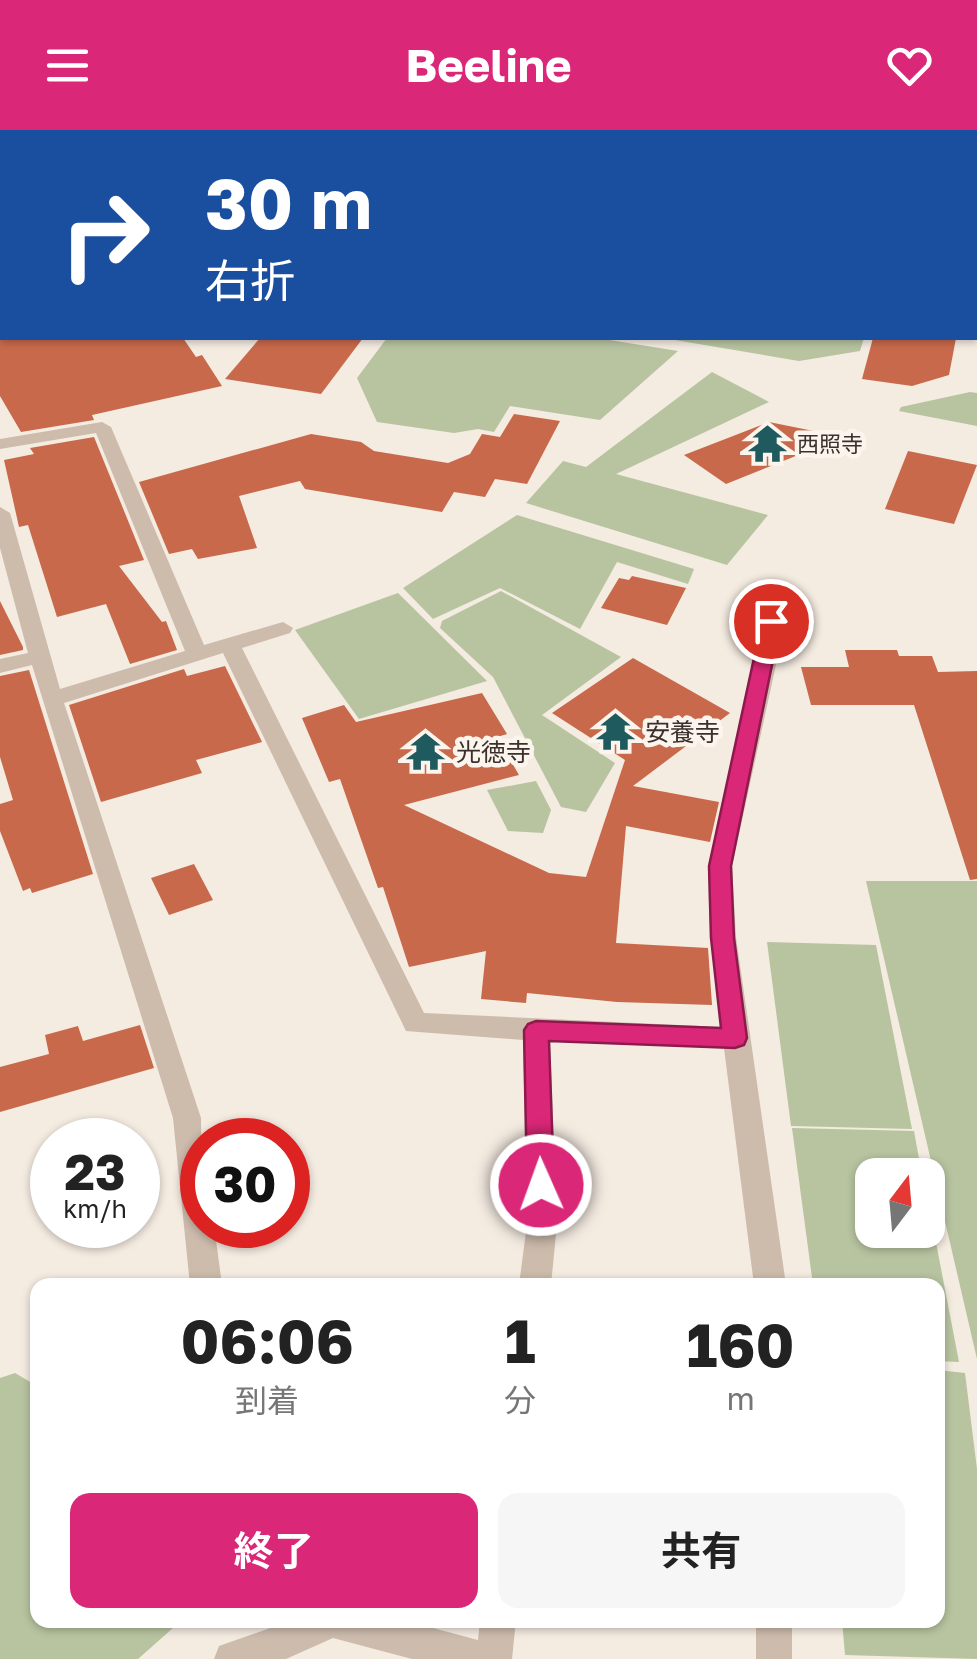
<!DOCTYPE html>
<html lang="ja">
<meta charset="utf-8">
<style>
body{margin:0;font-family:"Golos Text","Noto Sans JP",sans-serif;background:#f6f6f6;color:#222;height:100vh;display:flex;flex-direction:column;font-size:38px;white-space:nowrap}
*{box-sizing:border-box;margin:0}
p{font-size:32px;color:#767676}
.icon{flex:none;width:55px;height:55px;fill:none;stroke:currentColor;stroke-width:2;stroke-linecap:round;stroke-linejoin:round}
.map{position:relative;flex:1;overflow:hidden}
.panel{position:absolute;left:30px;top:1148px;width:915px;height:350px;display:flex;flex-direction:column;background:#fff;border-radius:20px;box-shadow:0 2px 8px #0004}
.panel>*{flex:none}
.guide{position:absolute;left:0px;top:0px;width:978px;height:210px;box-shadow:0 2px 8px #0004;background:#1a4fa0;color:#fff;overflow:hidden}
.needle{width:65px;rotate:16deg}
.fabs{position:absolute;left:855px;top:1028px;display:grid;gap:20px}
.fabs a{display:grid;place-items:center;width:90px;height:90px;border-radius:20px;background:#fff;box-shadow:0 2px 8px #0004;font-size:50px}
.speed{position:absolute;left:30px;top:988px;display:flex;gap:20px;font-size:50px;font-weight:700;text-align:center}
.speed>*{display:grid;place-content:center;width:130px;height:130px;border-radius:50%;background:#fff;box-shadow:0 2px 8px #0004;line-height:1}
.speed small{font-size:25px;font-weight:400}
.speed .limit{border:15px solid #d22;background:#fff;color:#111}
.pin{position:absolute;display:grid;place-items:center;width:85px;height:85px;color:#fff;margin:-42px;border:5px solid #fff;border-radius:50%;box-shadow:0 2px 10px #0007}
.me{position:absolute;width:110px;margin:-55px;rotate:358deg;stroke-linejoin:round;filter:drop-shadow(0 0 8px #0008)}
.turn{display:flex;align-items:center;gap:35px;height:210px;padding:0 40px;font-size:45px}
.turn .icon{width:130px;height:130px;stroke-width:2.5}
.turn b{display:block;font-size:70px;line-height:85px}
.eta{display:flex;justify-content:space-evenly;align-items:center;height:170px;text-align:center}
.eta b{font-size:60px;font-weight:700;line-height:70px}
.button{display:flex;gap:20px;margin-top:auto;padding:20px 40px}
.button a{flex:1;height:115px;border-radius:20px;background:#db2777;color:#fff;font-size:40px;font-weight:700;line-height:115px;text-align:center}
.button a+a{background:#f6f6f6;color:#222}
header{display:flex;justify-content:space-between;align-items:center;height:130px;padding:0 40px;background:#db2777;color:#fff;font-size:45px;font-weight:700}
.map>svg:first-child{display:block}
.green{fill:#b8c4a0}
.building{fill:#c8694b}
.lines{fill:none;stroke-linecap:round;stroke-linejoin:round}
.minor{fill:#cdbbac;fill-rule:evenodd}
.major{fill:#7d675c;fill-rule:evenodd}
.route{fill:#db2777;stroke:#8e194d;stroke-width:2.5}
.labels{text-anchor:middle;stroke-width:9;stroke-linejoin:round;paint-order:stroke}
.far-poi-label{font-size:22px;fill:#3b302b;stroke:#fbf5ee;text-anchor:start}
.poi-label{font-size:25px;fill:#3b302b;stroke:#fbf5ee;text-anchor:start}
</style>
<header><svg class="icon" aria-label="menu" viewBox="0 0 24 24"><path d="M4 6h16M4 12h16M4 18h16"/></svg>Beeline<svg class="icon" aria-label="heart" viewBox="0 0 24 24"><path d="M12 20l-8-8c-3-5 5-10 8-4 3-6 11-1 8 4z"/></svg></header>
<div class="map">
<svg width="977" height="1529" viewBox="0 0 977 1529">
<rect width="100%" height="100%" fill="#f4ebe1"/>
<!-- green -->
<g class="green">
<path d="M387,208H597L678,221L600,290L510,276L494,302L478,299L454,303L377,292L357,248Z"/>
<path d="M663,208H864L860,221L799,231Z"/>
<path d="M712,242L769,272L616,344L768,385L727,435L526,373L563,331L586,337Z"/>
<path d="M970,262L977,263V296L899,281L901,277Z"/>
<path d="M517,385L694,439L688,454L617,432L580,499L500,458L433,489L403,458Z"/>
<path d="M501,461L621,527L542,585L615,633L586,682L561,677L493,547L440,498L442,491Z"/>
<path d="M398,463L487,551L359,589L295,500Z"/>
<path d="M536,651L551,680L543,703L508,701L487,660Z"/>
<path d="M866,751H977V1229Z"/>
<path d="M767,812L876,815L912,999L791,996Z"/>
<path d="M792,998L914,1001L922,1045H872V1100H928V1071L959,1232L938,1231V1155H813Z"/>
<path d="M938,1240L965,1243L977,1339V1529L845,1525L842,1490H938Z"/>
<path d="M15,1243L37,1256L38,1490H182L138,1529H0V1248Z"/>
</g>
<!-- building -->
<g class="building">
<path d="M0,208H183L196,227L202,225L222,256L92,285L94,290L21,302L0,266Z"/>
<path d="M260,208H363L321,264L225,249Z"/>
<path d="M873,208H956L949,245L912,256L862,249Z"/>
<path d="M514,284L560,291L527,354L495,349L485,367L454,362L442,382L305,359L300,351L239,366L257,418L198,429L192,419L169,424L139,352L311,304L361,312L374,321L448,333L470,324L482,304L500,307Z"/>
<path d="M769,292L843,307L726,354L684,325Z"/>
<path d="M94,307L144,430L119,436L162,492L166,491L177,520L130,534L106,474L57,487L28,395L19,397L4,330L34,324L30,318Z"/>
<path d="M908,321L977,335L954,394L885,379Z"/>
<path d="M632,446L686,458L667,495L601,478L619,448L629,450Z"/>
<path d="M0,471L23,517V520L0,525Z"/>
<path d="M845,520H897L899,526H932L938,542L977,541V749L970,750L914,575H811L801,537H849Z"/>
<path d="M633,528L730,583L633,656L719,672L710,712L626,696L616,813L708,818L712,875L617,872L527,863L526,873L481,869L486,821L409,837L383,757L378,758L340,649L329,652L302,588L344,575L356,592L482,563L507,604L497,607L519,645L404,675L549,743L586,747L625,630L552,583Z"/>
<path d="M225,536L262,612L196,630L202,643L101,672L69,575L184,539L187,546Z"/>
<path d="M29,540L93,744L32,763L30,758L23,761L0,701V674L13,670L0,627V546Z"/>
<path d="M194,734L213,770L169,785L151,748Z"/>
<path d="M140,895L154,938L0,982V937L49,924L45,905L78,896L83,911Z"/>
</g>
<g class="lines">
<!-- minor -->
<g class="minor">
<rect x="0" y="175" width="2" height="10"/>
<path d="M102,292L111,297L204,515L283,492L293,498L290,503L242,518L424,883L722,897L710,807L708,736L759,512L763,456L766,452H780L781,512L732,736L736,807L786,1155H754L724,918L550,911L557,1094L551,1155H519L527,1094L523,910L406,901L223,523L64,573L201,988L202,1095H214L222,1155H190L173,988L32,535L0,543V529L28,523L0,418V377L10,383L60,559L185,521L96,303L0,319V309Z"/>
<path d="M293,1490H403L478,1510L480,1490H516L512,1529H412L333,1508L286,1529H214L219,1516Z"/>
<rect x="756" y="1490" width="36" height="39"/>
</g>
<!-- major -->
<g class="major">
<path d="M834,0H857L859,2H836Z"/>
<rect x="975" y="27" width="2" height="8"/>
</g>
</g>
<!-- route -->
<path class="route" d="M771,485L781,491L731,736L734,808L747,908L744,915L735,918L549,911L554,1055L550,1063L541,1067L531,1063L527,1055L524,900L528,894L536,891L721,898L711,808L709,736L762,491Z"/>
<!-- icons -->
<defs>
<symbol id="temple-bare" viewBox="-9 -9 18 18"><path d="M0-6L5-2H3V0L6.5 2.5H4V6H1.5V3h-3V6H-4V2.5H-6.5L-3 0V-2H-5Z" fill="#1f5a5e" stroke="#fbf5ee" stroke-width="2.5" paint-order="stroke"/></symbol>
</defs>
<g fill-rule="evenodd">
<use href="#temple-bare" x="740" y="286" width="55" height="55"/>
<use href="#temple-bare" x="588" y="574" width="55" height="55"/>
<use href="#temple-bare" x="398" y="594" width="55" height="55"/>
</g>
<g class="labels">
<!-- far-poi labels -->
<g class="far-poi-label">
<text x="797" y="322">西照寺</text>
</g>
<!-- poi labels -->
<g class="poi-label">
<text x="645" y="611">安養寺</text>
<text x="456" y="631">光徳寺</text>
</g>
</g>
</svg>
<div class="fabs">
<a><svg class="needle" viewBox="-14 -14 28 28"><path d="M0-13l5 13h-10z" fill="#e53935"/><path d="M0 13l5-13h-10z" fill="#767676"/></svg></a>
</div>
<div class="speed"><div>23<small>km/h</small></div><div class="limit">30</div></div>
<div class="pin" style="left:771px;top:491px;background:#d93025"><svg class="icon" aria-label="arrive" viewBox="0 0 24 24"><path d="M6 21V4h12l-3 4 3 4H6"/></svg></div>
<svg class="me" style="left:541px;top:1055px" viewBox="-20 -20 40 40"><circle r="17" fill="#db2777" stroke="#fff" stroke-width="3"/><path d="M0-11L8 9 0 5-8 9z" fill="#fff"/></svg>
<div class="guide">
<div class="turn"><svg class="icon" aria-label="right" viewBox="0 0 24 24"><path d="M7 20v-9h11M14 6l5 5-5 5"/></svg><div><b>30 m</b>右折</div></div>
</div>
<section class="panel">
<div class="eta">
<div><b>06:06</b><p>到着</p></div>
<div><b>1</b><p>分</p></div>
<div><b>160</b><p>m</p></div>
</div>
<div class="button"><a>終了</a><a>共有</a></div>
</section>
</div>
